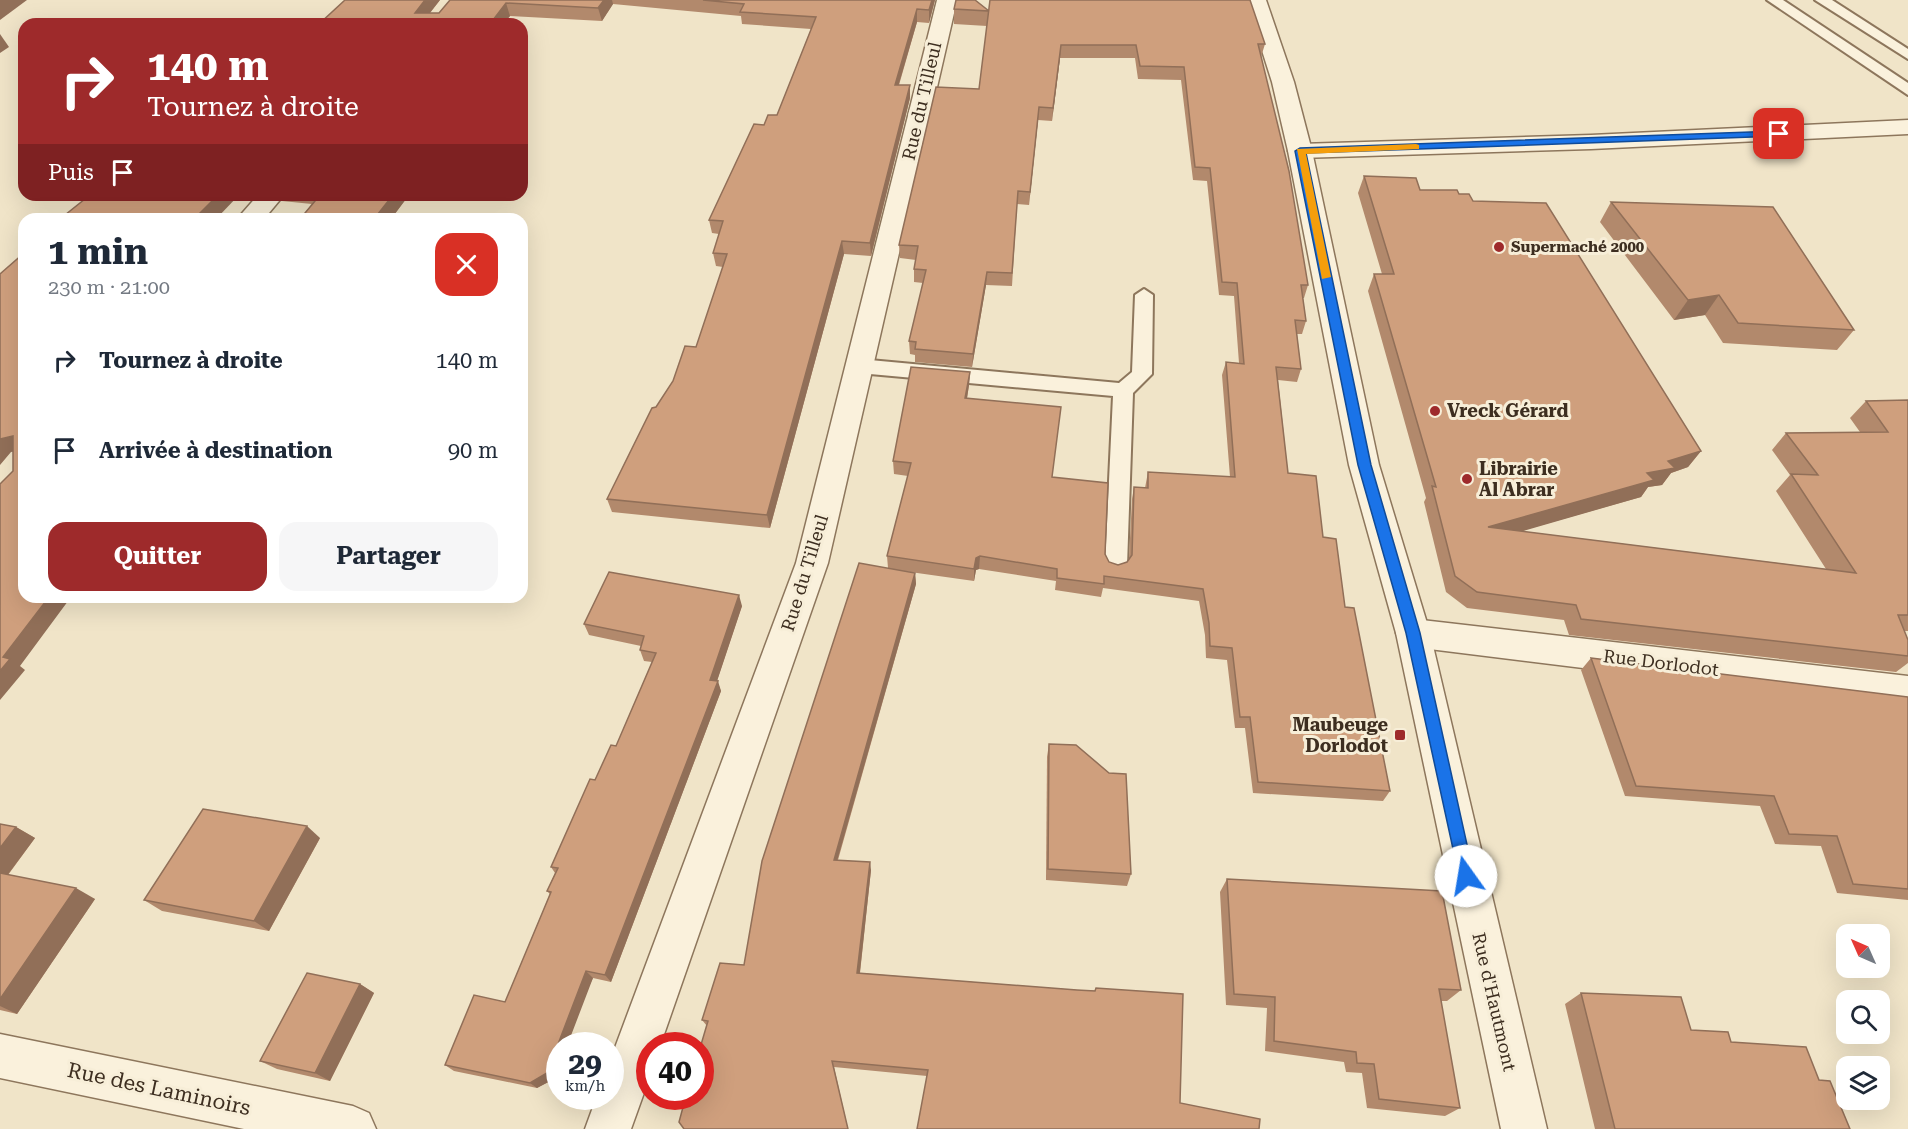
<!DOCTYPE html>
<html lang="fr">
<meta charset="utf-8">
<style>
body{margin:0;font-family:"Roboto Serif",serif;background:#f6f6f7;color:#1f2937;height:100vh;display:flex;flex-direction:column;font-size:22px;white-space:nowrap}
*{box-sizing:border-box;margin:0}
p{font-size:20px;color:#747a83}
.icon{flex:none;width:33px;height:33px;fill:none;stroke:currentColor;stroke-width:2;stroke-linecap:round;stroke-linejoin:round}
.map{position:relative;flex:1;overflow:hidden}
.sheet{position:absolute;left:18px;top:213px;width:510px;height:390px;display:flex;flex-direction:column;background:#fff;border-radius:18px;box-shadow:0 6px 24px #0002}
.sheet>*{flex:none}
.guide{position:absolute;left:18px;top:18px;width:510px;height:183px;border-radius:18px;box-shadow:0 6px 24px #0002;background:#9e2a2b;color:#fff;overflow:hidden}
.needle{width:39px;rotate:315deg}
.buttons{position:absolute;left:1836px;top:924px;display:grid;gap:12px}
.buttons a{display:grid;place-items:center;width:54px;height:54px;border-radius:12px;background:#fff;box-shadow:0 6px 24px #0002;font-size:30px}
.speed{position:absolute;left:546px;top:1032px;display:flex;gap:12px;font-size:30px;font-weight:700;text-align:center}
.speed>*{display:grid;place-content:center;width:78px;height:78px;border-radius:50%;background:#fff;box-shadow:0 6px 24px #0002;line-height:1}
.speed small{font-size:15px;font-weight:400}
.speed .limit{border:9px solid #d22;background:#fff;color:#111}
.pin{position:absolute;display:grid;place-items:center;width:51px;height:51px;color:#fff;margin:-26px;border-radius:12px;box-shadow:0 3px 9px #0006}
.me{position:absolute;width:66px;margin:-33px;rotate:347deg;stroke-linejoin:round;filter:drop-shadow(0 0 4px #0008)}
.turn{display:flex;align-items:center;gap:21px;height:126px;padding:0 30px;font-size:27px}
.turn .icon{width:78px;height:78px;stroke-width:2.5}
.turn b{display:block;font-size:42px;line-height:51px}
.then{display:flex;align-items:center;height:57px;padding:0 30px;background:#0003;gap:12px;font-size:22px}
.round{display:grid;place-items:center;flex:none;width:63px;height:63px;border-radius:18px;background:#f6f6f7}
.head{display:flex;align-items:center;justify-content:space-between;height:102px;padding:0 30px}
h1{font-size:36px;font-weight:700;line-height:45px}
.action{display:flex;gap:12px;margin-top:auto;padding:12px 30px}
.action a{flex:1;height:69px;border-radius:18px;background:#9e2a2b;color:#fff;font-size:24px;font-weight:700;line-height:69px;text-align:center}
.action a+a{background:#f6f6f7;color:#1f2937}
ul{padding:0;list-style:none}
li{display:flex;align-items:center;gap:18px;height:90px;padding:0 30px}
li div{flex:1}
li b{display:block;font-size:22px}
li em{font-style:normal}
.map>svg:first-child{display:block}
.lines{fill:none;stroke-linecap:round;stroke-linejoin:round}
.service-casing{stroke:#8d765c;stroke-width:4}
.minor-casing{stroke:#8d765c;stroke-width:3}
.tertiary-casing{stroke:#8d765c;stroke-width:3}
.service{fill:#faf1dc;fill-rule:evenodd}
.minor{fill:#faf1dc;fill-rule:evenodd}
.tertiary{fill:#faf1dc;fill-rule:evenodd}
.wall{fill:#b2896c}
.shaded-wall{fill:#916f58}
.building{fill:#cf9f7d;stroke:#916f58;stroke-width:1.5}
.route{fill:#1a73e8;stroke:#114b97;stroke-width:1.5}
.slow{fill:#f59e0b}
.poi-dot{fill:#9e2a2b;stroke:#f7eed8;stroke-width:2}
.labels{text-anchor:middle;stroke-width:6;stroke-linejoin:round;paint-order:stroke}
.far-poi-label{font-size:15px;font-weight:bold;fill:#3d2e20;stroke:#f7eed8;text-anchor:start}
.street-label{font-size:18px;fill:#3d2e20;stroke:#f7eed8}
.poi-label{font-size:18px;font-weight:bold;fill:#3d2e20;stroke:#f7eed8;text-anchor:start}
.near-street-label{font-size:21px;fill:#3d2e20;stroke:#f7eed8}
</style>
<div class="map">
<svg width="1908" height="1129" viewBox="0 0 1908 1129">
<rect width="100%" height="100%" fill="#f0e4c8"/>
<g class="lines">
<defs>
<g id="service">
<path d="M1767,0H1783L1908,83V95Z"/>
<path d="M1815,0H1832L1908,49V59Z"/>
<path d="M1144,289L1153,295L1152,374L1133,393L1127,566L1124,572L1116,575L1108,572L1105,566L1113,396L859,373L852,371L849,366L852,361L859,359L1119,383L1132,372L1135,295Z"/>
</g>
<g id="minor">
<path d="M937,0H957L828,563L660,1046H650V1076L631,1129H585L597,1096H610V1061L796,563Z"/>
<path d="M1908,120V134L1591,149L1300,158L1292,156L1288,151L1292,146L1300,144L1591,135Z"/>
<path d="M258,195H284L264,219H237Z"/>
<path d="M1413,619L1908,676V708L1413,647L1401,643L1396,633L1401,623Z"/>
<path d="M0,1034L353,1106L369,1113L376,1129H244L0,1078Z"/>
</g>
<path id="tertiary" d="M1246,0H1266L1294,82L1312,151L1379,465L1430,633L1547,1129H1501L1396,633L1349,465L1288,151L1272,82Z"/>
</defs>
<!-- service casing -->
<use href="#service" class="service-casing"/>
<!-- minor casing -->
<use href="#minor" class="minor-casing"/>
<!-- tertiary casing -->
<use href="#tertiary" class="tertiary-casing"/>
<!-- service -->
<use href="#service" class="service"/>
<!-- minor -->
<use href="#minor" class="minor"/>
<!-- tertiary -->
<use href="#tertiary" class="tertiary"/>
</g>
<!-- wall -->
<g class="wall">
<path d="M345,0H440L430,13H439L450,0H935L929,23L917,22L899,85H910V98L871,256L844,254L770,528L612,512L607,499L652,408L656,407L673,381L685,346L696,347L723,267L716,266L713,253L719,234L712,233L709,220L754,124L764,125L768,115H777L811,29L742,24L741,16L613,4L602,21L510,16L503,24H319Z"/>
<path d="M954,9L989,11L1265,44L1261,57L1308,285L1304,298H1303L1306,321L1302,334H1297L1301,369L1297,382L1278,380L1288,473L1323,537L1345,607L1390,791L1383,801L1253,793L1245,728H1235L1227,660L1206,658L1205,635L1199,601L1103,588L1101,597L1055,590L1056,581L979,569L976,570L974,581L903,571L915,573L916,584L838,860L871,870L860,973L1077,990L1183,994L927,1076L834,1067L848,1129H684L707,1026L702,1020L744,965L888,568L887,556L908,476L894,474L893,461L970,372L969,385L967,398L1052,477L1105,554L1109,562L1118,565L1127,562L1129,558L1132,499L1134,487L1145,488L1148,472L1230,477L1222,375L1226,362L1239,363L1234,296L1219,295L1207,181L1193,180L1181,80L1138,79L1135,58H1060L1052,121L1038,120L1029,205L1017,204L1012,286L986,285L972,367L915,362V355L910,354L909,341L923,283L914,282V269L916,260L900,258L899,245L979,89L987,26L954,24Z"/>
<path d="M1364,176L1420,190L1459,194L1473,201L1701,451L1688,467L1671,473L1662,485L1648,487L1641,497L1520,531L1826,569L1776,491L1790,475L1772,450L1786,433L1860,432L1850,418L1866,401L1908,400V631H1904L1908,640V663L1896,672L1569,635L1564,620L1467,608L1446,592L1424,502L1426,498L1368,291L1374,274H1382L1358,193Z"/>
<path d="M279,195H409L391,219H300L312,204L282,201Z"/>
<path d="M1611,202L1854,330L1837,350L1723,343L1705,315L1674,320L1600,222Z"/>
<path d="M742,606L717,681L721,691L611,982L593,978L560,1046V1065L554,1079L537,1088L454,1071L445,1065L505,1002L550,894L547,891L555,873L551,867L595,780L616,746L652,662L644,661L640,650L641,646L589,635L584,624Z"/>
<path d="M1591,658L1908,697V900L1837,893L1821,846L1775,844L1760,806L1625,796L1581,670Z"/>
<path d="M1049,744L1131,874L1127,886L1046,880L1047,757Z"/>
<path d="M0,824L16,827L35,838L8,875L95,899L17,1014L0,1010Z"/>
<path d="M320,838L269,931L162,911L144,900Z"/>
<path d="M1227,879L1461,990L1447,1001H1441L1460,1108L1445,1116L1367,1108L1362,1073L1346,1072L1344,1062L1265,1051L1267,1008L1226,1005L1220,892Z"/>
<path d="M360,984L374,993L330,1081L277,1069L260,1061Z"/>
<path d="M1581,993L1691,1030L1731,1042L1819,1080L1850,1129H1595L1565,1004Z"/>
</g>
<!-- shaded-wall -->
<g class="shaded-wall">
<path d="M0,0H27L0,20Z"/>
<path d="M425,0H440L421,24L415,13Z"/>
<path d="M604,0H612L613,4L602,21L598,8Z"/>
<path d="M932,0H935L929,23V10Z"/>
<path d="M506,3L510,16L503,24H490Z"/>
<path d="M917,9V22L895,97V85Z"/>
<path d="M0,34L9,47L0,53Z"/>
<path d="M1061,45L1060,58L1052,121L1053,108Z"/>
<path d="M910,85V98L871,256L870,243Z"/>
<path d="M1039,107L1038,120L1029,205L1030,192Z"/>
<path d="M218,195H239L216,219H194Z"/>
<path d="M393,195H409L391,219H374Z"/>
<path d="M842,241L844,254L770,528L767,515Z"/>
<path d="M987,272L986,285L972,367L973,354Z"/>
<path d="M1719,295L1705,315L1674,320L1688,300Z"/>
<path d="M970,372L969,385L965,411V398Z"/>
<path d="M13,436L24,450L11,452L0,465V439Z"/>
<path d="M1701,451L1688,467L1671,473L1662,485L1648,487L1641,497L1478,544L1488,527L1647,473L1668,461Z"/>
<path d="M980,556L979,569L976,570L974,581V569L976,558Z"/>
<path d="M915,573L916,584L835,868L834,860Z"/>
<path d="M739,595L742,606L714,690L710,680Z"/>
<path d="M49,597H71L20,666L25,670L0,700V671L3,657Z"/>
<path d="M718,681L721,691L611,982L605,975Z"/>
<path d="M307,826L320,838L269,931L254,921Z"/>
<path d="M16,827L35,838L3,881L0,879V848Z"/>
<path d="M870,862L871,870L859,980L857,973Z"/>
<path d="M76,888L95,899L17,1014L0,1006V999Z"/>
<path d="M586,971L593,978L567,1046H560V1065L554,1079L537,1088L530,1083Z"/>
<path d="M360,984L374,993L330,1081L315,1073Z"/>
</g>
<!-- building -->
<g class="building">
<path d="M345,0H425L415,13H439L450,0H604L598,8L506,3L490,24H319Z"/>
<path d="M703,0H932L929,10L917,9L895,85H910L870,243L842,241L767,515L607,499L652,408L656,407L673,381L685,346L696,347L727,254L713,253L723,221L709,220L754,124L764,125L768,115H777L816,17L740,12L744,4Z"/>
<path d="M956,0H975L989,11L954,9Z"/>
<path d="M990,0H1250L1265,44H1258L1289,171L1308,285H1301L1306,321L1295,320L1301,369L1276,367L1288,473L1316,476L1323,537L1336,539L1345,607L1354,608L1390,791L1258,782L1250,717H1240L1232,648L1210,646L1209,623L1203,589L1104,576V584L1057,578V569L980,556L976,558L974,569L887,556L911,463L893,461L911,367L970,372L965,398L1061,407L1052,477L1108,483L1105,554L1109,562L1118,565L1127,562L1132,555L1134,487L1148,488V472L1235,477L1226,362L1244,364L1237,283L1222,282L1210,168L1195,167L1184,67L1140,66L1136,45H1061L1053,108L1039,107L1030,192L1018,191L1012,273L987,272L973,354L915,349L916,342L909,341L926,270L914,269L918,246L899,245L936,87L979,89Z"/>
<path d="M1364,176L1416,178L1420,190H1457L1459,194H1469L1473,201L1546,203L1701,451L1668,461L1675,468L1647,473L1654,480L1488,527L1856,573L1791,474L1818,475L1786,433L1888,432L1866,401L1908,400V615H1898L1908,640V656L1581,619L1576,605L1477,592L1455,576L1432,486L1436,487L1374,274H1394Z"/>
<path d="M90,195H218L194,219H60Z"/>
<path d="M320,195H393L374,219H300Z"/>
<path d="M1611,202L1773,207L1854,330L1738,323L1719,295L1688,300Z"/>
<path d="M24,253V597H49L3,657L10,659L0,671V484L13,471V436L0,439V274Z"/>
<path d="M859,563L915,573L834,860L870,862L857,973L1077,990L1095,991L1096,988L1183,994L1180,1103L1260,1119L1259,1129H917L928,1070L832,1061L848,1129H684L679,1122L686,1096H700V1048L708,1021L702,1020L720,963L744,965L762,861Z"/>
<path d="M609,572L739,595L710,680L718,681L605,975L586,971L547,1073L530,1083L445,1065L474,995L505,1002L551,892L547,891L558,868L551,867L590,779L595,780L611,745L616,746L656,653L640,650L644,636L584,624Z"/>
<path d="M1591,658L1908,697V889L1853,884L1837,836L1789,834L1774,796L1636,786Z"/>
<path d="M1049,744L1076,745L1109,773L1126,774L1131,874L1048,869Z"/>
<path d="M203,809L307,826L254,921L144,900Z"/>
<path d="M0,824L16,827L0,848Z"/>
<path d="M0,873L76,888L0,999Z"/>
<path d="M1227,879L1442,891L1461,990L1439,989L1460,1108L1379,1099L1374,1064L1357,1063L1356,1052L1274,1041L1275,997L1234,994Z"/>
<path d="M307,973L360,984L315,1073L260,1061Z"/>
<path d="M1581,993L1681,997L1691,1030L1728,1032L1731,1042L1806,1047L1819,1080L1830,1081L1850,1129H1615Z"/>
</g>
<!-- route -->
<path class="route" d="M1779,131L1784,134L1782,136L1306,153L1371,465L1420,633L1474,876L1471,881L1466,884L1460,881L1406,633L1358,465L1295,151L1300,148Z"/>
<!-- slow -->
<path class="slow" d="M1416,144L1419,145V149L1306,154L1331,277L1322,279L1297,149Z"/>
<!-- markers -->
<g class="poi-dot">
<circle cx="1499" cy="247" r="6"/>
<circle cx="1435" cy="411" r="6"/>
<circle cx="1467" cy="479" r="6"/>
<rect x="1394" y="729" width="12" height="12" rx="3"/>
</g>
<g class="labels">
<!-- far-poi labels -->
<g class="far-poi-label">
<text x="1511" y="252">Supermaché 2000</text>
</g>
<!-- street labels -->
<g class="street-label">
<text transform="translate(922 101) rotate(-77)" y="6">Rue du Tilleul</text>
<text transform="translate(805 573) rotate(-73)" y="6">Rue du Tilleul</text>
<text transform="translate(1661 663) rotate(7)" y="6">Rue Dorlodot</text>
<text transform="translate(1494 1002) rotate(77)" y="6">Rue d'Hautmont</text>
</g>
<!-- poi labels -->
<g class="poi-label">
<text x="1447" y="417">Vreck Gérard</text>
<text x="1479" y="475">Librairie<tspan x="1479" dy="21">Al Abrar</tspan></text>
<text x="1388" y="731" text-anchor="end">Maubeuge<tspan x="1388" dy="21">Dorlodot</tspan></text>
</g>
<!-- near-street labels -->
<g class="near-street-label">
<text transform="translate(159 1089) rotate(12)" y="7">Rue des Laminoirs</text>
</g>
</g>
</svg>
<div class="buttons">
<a><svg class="needle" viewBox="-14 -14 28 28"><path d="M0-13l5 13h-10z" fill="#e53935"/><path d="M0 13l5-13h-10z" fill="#747a83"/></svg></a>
<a><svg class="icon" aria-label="search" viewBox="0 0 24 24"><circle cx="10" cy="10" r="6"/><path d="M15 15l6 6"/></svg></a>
<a><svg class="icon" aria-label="layers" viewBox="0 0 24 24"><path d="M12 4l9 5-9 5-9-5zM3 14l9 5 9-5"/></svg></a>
</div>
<div class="speed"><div>29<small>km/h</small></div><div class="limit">40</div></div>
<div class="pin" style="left:1779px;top:134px;background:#d93025"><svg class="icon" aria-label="arrive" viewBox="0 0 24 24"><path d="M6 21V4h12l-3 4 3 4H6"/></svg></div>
<svg class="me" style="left:1466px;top:876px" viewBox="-20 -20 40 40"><circle r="19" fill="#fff"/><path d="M0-13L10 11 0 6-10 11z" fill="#1a73e8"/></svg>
<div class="guide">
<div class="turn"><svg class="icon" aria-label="right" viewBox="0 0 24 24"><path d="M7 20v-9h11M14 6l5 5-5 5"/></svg><div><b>140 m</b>Tournez à droite</div></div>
<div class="then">Puis<svg class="icon" aria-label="arrive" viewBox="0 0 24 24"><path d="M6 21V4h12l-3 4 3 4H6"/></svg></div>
</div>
<section class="sheet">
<div class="head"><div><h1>1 min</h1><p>230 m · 21:00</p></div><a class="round" style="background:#d93025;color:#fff"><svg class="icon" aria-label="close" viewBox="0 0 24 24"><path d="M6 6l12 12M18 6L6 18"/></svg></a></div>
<ul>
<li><svg class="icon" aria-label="right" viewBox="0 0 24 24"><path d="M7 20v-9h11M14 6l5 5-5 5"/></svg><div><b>Tournez à droite</b></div><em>140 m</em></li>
<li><svg class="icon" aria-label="arrive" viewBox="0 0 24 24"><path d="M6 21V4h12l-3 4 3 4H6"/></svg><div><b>Arrivée à destination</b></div><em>90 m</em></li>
</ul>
<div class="action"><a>Quitter</a><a>Partager</a></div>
</section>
</div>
